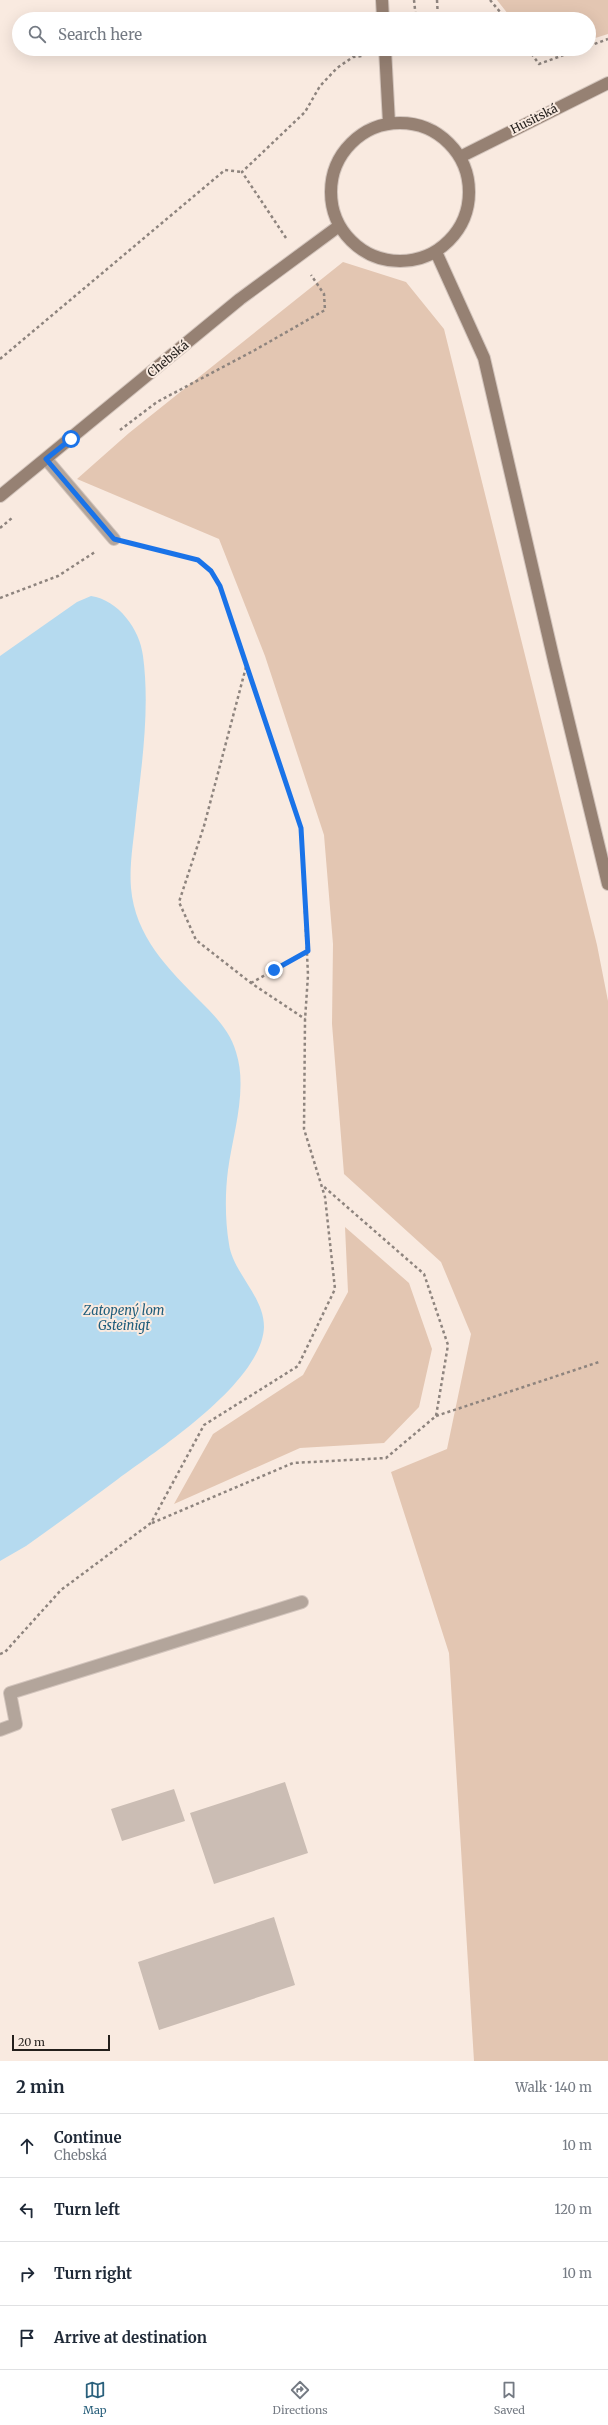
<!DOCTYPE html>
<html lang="en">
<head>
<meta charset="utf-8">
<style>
	:root { --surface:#fff; --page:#f2f2f3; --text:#1f2937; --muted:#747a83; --line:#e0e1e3; --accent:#2a607c }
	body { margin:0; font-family:Merriweather,serif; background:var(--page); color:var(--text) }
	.scale { position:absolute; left:12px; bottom:10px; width:98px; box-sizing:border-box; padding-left:4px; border:2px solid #241f1c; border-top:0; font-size:11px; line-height:14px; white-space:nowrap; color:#241f1c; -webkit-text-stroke:3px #f9eae0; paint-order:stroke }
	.stop { position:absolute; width:12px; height:12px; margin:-9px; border:3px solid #1a73e8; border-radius:50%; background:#fff }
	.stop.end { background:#1a73e8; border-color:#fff; box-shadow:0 1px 4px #0008 }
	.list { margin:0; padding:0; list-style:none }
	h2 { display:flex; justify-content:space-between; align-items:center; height:52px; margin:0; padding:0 16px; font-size:17px }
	h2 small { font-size:13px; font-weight:400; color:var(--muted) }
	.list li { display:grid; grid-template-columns:26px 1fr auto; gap:12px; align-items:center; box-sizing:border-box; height:64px; padding:0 16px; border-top:1px solid var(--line) }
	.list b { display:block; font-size:15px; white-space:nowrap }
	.list p { margin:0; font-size:13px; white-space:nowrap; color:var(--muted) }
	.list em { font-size:13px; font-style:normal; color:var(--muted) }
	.icon { flex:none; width:22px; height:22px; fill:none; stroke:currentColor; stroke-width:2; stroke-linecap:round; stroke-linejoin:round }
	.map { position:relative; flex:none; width:608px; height:2061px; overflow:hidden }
	.search { position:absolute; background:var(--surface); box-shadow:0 4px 16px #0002; left:12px; right:12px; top:12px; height:44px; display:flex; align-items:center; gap:10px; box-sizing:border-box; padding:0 14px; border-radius:22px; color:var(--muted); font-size:15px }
	.sheet { height:308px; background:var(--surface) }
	nav { display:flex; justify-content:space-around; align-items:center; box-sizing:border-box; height:56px; border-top:1px solid var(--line); background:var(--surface); font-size:11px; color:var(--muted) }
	nav a { display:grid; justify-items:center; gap:2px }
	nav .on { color:var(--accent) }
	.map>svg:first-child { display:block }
	.green { fill:#e3c6b2 }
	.water { fill:#b5daef }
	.building { fill:#cbbdb4 }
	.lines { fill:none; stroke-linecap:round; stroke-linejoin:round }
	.lane-casing { stroke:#d3c5bd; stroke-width:14 }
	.secondary-casing { stroke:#d3c5bd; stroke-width:14 }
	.path { stroke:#8e847e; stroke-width:2.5; stroke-dasharray:3 3; stroke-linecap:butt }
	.lane { stroke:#b3a59b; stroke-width:12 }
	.secondary { stroke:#968173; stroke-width:12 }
	.route { stroke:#1a73e8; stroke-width:5 }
	.labels { text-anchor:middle; stroke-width:4; stroke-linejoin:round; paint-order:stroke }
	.street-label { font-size:12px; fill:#241f1c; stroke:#f9eae0 }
	.water-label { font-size:13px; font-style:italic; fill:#1f5d7b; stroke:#f9eae0 }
</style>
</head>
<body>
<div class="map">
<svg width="608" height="2061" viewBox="0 0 608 2061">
	<rect width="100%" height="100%" fill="#f9eae0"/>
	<path class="green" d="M497 0H608V34L589 40V19H512Z
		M343 262 406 282 444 329 597 945 608 1001V2061H474L449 1653 391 1472 447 1449 471 1334 441 1262 344 1174 332 1024 333 944 324 835 265 656 219 539 77 479 129 433Z
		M345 1227 409 1283 432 1349 419 1407 384 1443 300 1448 174 1504 213 1434 303 1375 348 1292Z"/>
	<path class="water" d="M91 596C118 600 140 629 143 656 150 708 142 763 136 815 134 839 129 864 131 888 135 936 168 969 201 1002 215 1016 230 1031 236 1052 248 1089 233 1133 228 1170 225 1193 225 1220 229 1244 233 1273 264 1296 264 1327 262 1382 159 1449 118 1479 87 1502 57 1524 26 1546L0 1561V656L77 602Z"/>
	<path class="building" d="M285 1782 308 1853 214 1884 190 1813Z
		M174 1789 185 1821 122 1841 111 1809Z
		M274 1917 295 1985 159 2030 138 1962Z"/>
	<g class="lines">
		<defs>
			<path id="lane" d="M46 459 114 539
				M0 1730 16 1724 10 1693 302 1602"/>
			<path id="secondary" d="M382 0 383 19
				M385 49 389 123
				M331 192a69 69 0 1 1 138 0a69 69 0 1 1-138 0Z
				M460 157 608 83
				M436 252 484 358 554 661 608 884
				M0 496 240 299 339 226"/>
		</defs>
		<use href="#lane" class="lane-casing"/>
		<use href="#secondary" class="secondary-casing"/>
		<path class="path" d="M414 0 416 19
			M437 0 438 19
			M490 0 506 19
			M589 46 608 39
			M528 49 539 64 580 49
			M408 53 432 52 434 49
			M286 238 242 172 305 112 320 86 337 68 353 57 362 56
			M0 359 225 170 242 172
			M120 430 157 402 255 350 325 310 324 294 311 275
			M0 528 12 518
			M0 598 58 576 95 552
			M246 667 204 826 179 902 196 940 251 983 305 1019
			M251 983 308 951
			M436 1416 599 1362
			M152 1523 293 1463 386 1458 436 1416 448 1345 424 1274 323 1186
			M0 1654 5 1652 61 1590 151 1523 204 1425 298 1366 335 1289 325 1197 304 1129 305 1020 308 975 301 828 220 587 211 571 197 560 135 544"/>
		<use href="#lane" class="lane"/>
		<use href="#secondary" class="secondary"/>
	</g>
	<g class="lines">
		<path class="route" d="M71 439 46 459 114 539 198 560 211 571 220 586 301 828 308 951 274 970"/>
	</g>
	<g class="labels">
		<g class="street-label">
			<text transform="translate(534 119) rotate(-27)" y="4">Husitská</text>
			<text transform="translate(168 359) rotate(-40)" y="4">Chebská</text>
		</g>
		<g class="water-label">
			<text x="124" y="1315">Zatopený lom<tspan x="124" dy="15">Gsteinigt</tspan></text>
		</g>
	</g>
</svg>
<div class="scale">20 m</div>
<div class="stop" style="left:71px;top:439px"></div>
<div class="stop end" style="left:274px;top:970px"></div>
<div class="search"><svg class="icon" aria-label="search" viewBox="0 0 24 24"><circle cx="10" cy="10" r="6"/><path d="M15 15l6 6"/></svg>Search here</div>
</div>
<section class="sheet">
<h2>2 min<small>Walk · 140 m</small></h2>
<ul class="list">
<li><svg class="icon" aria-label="ahead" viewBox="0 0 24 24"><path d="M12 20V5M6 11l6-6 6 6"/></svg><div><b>Continue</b><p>Chebská</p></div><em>10 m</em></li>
<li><svg class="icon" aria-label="left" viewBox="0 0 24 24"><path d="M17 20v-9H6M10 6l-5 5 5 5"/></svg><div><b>Turn left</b></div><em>120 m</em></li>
<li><svg class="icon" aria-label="right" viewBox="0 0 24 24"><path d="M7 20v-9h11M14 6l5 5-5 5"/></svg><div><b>Turn right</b></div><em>10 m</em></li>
<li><svg class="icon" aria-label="arrive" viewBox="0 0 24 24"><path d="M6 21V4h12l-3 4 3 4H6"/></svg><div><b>Arrive at destination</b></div></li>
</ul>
</section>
<nav>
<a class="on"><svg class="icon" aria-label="map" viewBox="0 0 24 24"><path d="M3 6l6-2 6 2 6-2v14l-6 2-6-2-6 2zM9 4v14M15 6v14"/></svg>Map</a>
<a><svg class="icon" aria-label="directions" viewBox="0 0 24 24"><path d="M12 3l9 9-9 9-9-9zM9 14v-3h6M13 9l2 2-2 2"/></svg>Directions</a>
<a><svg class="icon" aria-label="saved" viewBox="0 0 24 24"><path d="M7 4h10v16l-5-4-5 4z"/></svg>Saved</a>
</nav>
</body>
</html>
